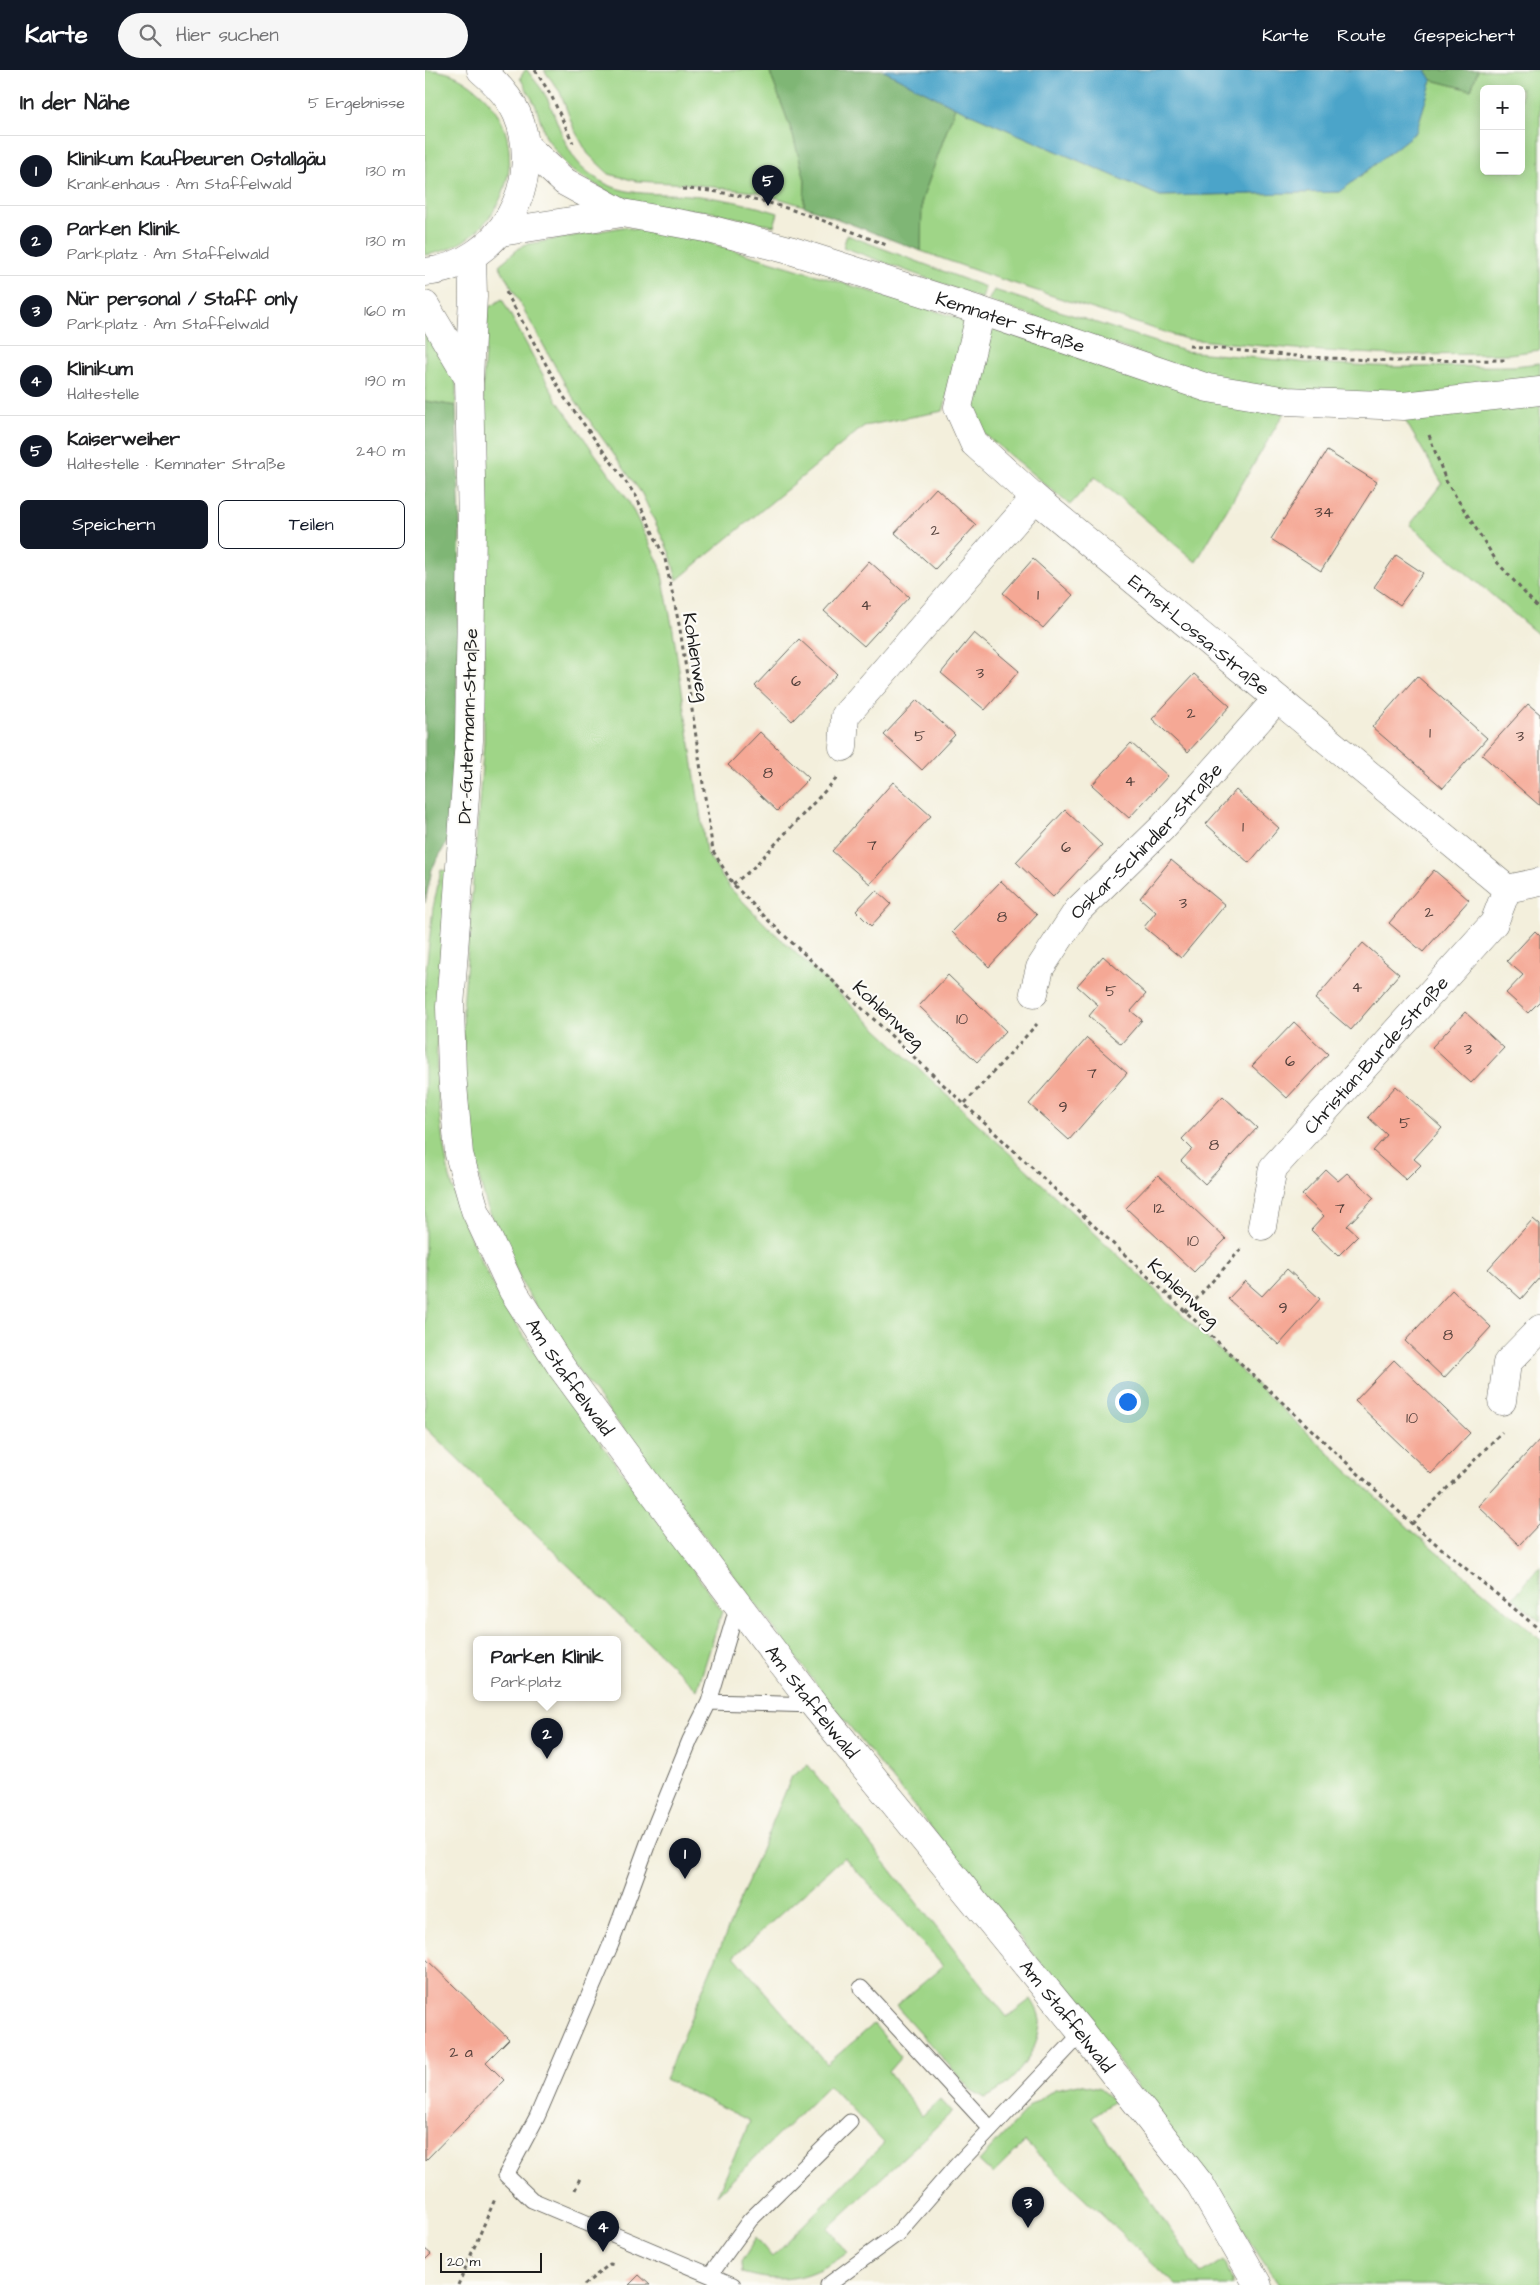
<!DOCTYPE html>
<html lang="de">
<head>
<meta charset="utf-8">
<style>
	:root { --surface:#fff; --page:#f6f6f6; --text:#202124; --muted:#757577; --line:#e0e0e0; --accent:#111827 }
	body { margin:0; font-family:"Architects Daughter",sans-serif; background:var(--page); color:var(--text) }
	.controls { position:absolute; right:15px; top:15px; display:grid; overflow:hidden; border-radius:8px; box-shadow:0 2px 12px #0003 }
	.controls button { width:45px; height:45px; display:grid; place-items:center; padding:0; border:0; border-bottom:1px solid var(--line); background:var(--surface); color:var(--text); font:25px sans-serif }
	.scale { position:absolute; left:15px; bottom:12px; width:102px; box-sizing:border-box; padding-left:5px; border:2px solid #1c1c1c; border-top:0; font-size:14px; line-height:18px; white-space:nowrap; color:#1c1c1c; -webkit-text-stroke:4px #fdfcf7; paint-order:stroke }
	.you { position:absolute; left:702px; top:1331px; width:18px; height:18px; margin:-12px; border:4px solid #fff; border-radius:50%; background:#1a73e8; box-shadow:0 0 0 8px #1a73e833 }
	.badge { display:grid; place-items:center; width:32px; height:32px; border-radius:50%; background:var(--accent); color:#fff; font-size:16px; font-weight:700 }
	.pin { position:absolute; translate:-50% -41px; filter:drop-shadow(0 1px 2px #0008) }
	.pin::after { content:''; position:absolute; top:26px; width:18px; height:15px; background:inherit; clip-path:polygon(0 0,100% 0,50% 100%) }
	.popup { position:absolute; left:48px; top:1566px; width:148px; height:65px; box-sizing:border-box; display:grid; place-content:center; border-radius:8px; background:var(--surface); filter:drop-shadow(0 1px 4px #0005); font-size:16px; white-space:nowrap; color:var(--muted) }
	.popup b { font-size:19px; color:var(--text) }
	.popup::after { content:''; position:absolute; left:50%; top:100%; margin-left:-10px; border:10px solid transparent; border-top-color:var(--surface) }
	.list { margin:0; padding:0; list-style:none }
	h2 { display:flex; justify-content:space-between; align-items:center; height:65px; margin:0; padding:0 20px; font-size:21px }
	h2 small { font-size:16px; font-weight:400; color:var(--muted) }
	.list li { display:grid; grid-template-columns:32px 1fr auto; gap:15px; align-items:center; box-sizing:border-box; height:70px; padding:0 20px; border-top:1px solid var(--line) }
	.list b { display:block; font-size:19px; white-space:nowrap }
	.list p { margin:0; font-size:16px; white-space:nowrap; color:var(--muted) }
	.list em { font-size:16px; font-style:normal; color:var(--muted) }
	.actions { display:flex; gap:10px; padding:15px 20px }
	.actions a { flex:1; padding:11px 0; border:1px solid var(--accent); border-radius:8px; text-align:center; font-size:18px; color:var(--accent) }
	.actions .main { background:var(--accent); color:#fff }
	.icon { flex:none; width:28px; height:28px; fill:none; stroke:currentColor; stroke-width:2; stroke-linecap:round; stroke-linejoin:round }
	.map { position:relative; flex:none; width:1115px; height:2215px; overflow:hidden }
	header { display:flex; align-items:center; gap:30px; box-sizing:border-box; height:70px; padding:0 25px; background:var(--accent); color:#fff }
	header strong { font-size:24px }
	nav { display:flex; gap:28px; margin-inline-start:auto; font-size:18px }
	.search { width:350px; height:45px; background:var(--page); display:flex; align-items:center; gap:12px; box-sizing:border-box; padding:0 18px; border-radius:28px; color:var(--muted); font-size:19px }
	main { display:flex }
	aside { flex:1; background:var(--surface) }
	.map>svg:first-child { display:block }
	.green { fill:#9fd587; stroke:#5e7852; fill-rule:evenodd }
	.forest { fill:#7fb674; stroke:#4e6948 }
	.water { fill:#4ca4c9; stroke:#346072 }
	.building { fill:#f5a895 }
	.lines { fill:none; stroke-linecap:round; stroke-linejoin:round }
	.lane-casing { stroke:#67665f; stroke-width:17 }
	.street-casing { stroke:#67665f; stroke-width:29 }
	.path { stroke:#67665f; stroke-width:3; stroke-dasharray:4 4; stroke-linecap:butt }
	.lane { stroke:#fff; stroke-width:15 }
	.street { stroke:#fff; stroke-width:28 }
	.labels { text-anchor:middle; stroke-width:4.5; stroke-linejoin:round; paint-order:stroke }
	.number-label { font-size:16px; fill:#523f3a }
	.street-label { font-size:19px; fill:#1c1c1c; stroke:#fdfcf7 }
</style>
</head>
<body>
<header>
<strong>Karte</strong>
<div class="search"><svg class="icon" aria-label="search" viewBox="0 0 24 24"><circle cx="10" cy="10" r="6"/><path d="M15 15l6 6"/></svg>Hier suchen</div>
<nav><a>Karte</a><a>Route</a><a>Gespeichert</a></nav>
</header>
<main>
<aside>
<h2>In der Nähe<small>5 Ergebnisse</small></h2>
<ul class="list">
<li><span class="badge">1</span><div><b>Klinikum Kaufbeuren Ostallgäu</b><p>Krankenhaus · Am Staffelwald</p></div><em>130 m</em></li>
<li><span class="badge">2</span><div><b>Parken Klinik</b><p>Parkplatz · Am Staffelwald</p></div><em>130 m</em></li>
<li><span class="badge">3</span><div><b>Nür personal / Staff only</b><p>Parkplatz · Am Staffelwald</p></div><em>160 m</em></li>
<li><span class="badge">4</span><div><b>Klinikum</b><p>Haltestelle</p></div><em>190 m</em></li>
<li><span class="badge">5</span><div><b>Kaiserweiher</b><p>Haltestelle · Kemnater Straße</p></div><em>240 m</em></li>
</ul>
<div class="actions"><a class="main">Speichern</a><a>Teilen</a></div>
</aside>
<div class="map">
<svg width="1115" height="2215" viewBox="0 0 1115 2215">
	<rect width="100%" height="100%" fill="#fdfcf7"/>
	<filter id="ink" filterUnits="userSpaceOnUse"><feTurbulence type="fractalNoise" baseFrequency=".02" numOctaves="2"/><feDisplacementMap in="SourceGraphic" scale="10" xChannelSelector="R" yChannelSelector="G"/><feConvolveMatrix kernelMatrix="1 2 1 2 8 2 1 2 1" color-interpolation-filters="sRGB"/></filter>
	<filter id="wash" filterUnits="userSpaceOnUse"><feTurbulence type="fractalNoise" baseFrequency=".0096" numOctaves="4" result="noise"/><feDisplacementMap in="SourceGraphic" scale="20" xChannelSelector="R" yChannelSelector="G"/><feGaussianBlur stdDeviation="1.12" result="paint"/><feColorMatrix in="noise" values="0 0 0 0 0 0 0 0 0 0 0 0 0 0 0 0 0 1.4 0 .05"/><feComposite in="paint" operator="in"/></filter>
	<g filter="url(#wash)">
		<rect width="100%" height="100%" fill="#f3efdc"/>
		<path class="green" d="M0 0C22 0 35 6 52 20 115 72 80 174 0 185Z
			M100 0H102C108 9 117 18 122 28 133 50 138 77 156 96 190 129 221 122 263 125 293 127 324 134 353 143L349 156 286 142 199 131 144 99 121 67 110 34 95 8Z
			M119 0H344L367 62 380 110 379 136 336 123 265 114 211 111 184 104 163 84 149 59 135 22Z
			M1053 0H1115V280L1084 284 968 285 882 280 761 269 566 206 496 181 497 130 530 37 735 126 915 122 991 62 1007 10 1046 20ZM1059 19H1096V101H1059Z
			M198 157 278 171 544 251 518 341 439 356 252 510 245 484 217 424 145 323 74 195 98 175Z
			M422 165 560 217 557 229 418 177Z
			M569 220 759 281 885 293 970 297 1089 296 1115 293V312L977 327 863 322 786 308 563 231Z
			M77 229 131 329 203 430 235 495 248 560 281 782 304 817 342 856 985 1459 1115 1569V2215H854L782 2109 667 1957 401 1627 147 1292 98 1215 62 1136 47 1084 39 1001 38 939 59 671 58 312 63 238Z
			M566 255 859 343 771 492 670 407 645 435 559 364 544 332Z
			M0 259 31 310V336L0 331Z
			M1115 330V566L985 455 1017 413 977 345Z
			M16 800 23 801C15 896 3 994 21 1089 42 1199 118 1295 183 1383 222 1435 260 1488 297 1541L272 1620 0 1357V909L8 838Z
			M1115 1496V1551L1088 1528Z
			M383 1695 582 1947 606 1929C611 1937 616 1946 615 1955 612 1984 586 2017 560 2028L546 2020 471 1936 518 1896 419 1787 309 1886 402 1994 449 1954 476 1987 463 2002 497 2046 515 2029 527 2042 403 2158 422 2183C386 2209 359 2215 317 2203L316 2192 331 2168 347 2187 459 2073 404 2015 292 2125 325 2051 240 2009 367 1706Z
			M654 2014 675 2019 689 2031 667 2047 776 2204 798 2190 807 2210V2215H751L600 2072 568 2104 554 2091 606 2035 630 2019Z"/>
		<path class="forest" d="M344 0H457L530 37 497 130 496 181 379 136 380 110 367 62Z
			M1001 0H1053L1046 20 1007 10Z
			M0 331 31 336 35 456 31 668 24 768 7 799 0 833Z"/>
		<path class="water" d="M457 0H1001L1007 10 991 62 915 122 735 126 530 37Z"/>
		<g id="blocks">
			<path class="building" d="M902 381 952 412 896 501 846 469Z
				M511 418 551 455 510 499 470 463Z
				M971 485 998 503 975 535 949 517Z
				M608 489 648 525 618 558 578 523Z
				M444 491 484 527 439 576 399 541Z
				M549 563 594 601 560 640 516 603Z
				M374 569 412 604 367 651 330 616Z
				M769 604 805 636 763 682 727 649Z
				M992 606 1062 668 1018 718 947 657Z
				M492 630 530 665 497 700 459 665Z
				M1103 634 1115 644V736L1057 685Z
				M335 662 384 708 352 741 303 695Z
				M706 673 743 706 704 748 667 715Z
				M468 712 506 746 445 814 407 781Z
				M811 720 854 758 824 793 781 754Z
				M640 740 677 775 628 827 591 792Z
				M746 790 800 835 756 888 719 857 731 842 715 828Z
				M1009 800 1044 830 998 882 964 853Z
				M576 811 612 845 564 897 527 862Z
				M451 820 466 834 446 856 431 841Z
				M1110 861 1115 866V931L1103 943 1081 923 1098 905 1082 891Z
				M938 873 974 904 926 960 890 929Z
				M678 886 721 924 706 941 717 950 696 974 664 946 673 935 652 916Z
				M523 905 581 961 552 992 494 936Z
				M1040 942 1079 978 1046 1013 1007 977Z
				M869 952 903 984 862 1028 827 996Z
				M662 968 702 1003 644 1070 604 1034Z
				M971 1016 1017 1058 989 1089 996 1095 981 1110 948 1081 962 1065 943 1047Z
				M798 1026 832 1058 780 1114 756 1091 767 1079 757 1069Z
				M901 1100 913 1111 922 1103 949 1128 922 1156 933 1166 913 1186 886 1160 899 1146 877 1125Z
				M733 1105 801 1169 769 1202 701 1138Z
				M1108 1149 1115 1155V1207L1096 1229 1063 1199Z
				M862 1199 895 1229 854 1275 803 1229 820 1211 837 1226Z
				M1027 1220 1066 1257 1019 1308 980 1271Z
				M969 1290 1045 1363 1006 1404 930 1331Z
				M1115 1369V1453L1094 1475 1053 1436Z
				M0 1888 84 1969 61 1992 79 2010 0 2091Z
				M0 2179 6 2184 0 2190Z
				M214 2205 225 2215H204Z"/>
		</g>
	</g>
	<g filter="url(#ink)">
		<use href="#blocks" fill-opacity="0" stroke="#67665f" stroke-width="1"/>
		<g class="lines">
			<defs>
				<path id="lane" d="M284 1632 389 1635
					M436 1918 566 2059
					M285 2205 325 2150 425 2052
					M308 2215 107 2130 81 2105 112 2047 186 1874 223 1773 265 1670 284 1632 313 1535
					M403 2215 472 2164 532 2095 657 1963"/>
				<g id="street">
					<path id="s1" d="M101 76 140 112 197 143 280 158 368 181 556 241 783 318 862 331 978 336 1115 321"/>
					<path d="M76 162 197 143"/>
					<path id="s2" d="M47 187 48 226 44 309 47 457 44 670 25 937 27 1003 34 1084 50 1140 88 1221 137 1298 245 1445 389 1635 657 1963 775 2114 833 2215"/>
					<path d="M0 202C75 195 121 112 92 44 84 26 70 12 56 0"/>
					<path d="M0 235 44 309"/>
					<path id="s3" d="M556 241 533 337 549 373 610 428 1082 819 1115 812"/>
					<path d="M418 677 420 646 610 428"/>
					<path id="s4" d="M609 923 615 898 653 840 737 758 852 629"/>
					<path id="s5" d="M837 1156 848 1098 1069 853 1082 819"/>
					<path d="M1077 1331 1082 1293 1115 1259"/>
				</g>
			</defs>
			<use href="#lane" class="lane-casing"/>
			<use href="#street" class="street-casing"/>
			<path class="path" d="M110 0 126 25 148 73
				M257 119C330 121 397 150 464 176
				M81 222 139 327 211 426 240 489 255 559 288 781 308 814 345 852 987 1454 1115 1560
				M764 276 882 287 969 291 1082 290
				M1004 365 1021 411 1072 492 1115 540
				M308 814 326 800 412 708
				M540 1033 612 954
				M760 1242 816 1179
				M987 1454 1077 1362
				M150 2120 155 2108
				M33 2215 70 2129
				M159 2215 185 2194 190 2195"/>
			<use href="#lane" class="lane"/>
			<use href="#street" class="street"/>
		</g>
	</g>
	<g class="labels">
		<g class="number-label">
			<text x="899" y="447">34</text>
			<text x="510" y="465">2</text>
			<text x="613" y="530">1</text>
			<text x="441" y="540">4</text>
			<text x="555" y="608">3</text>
			<text x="371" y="616">6</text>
			<text x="766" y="648">2</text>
			<text x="1005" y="668">1</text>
			<text x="495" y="671">5</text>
			<text x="1095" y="671">3</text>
			<text x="343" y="708">8</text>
			<text x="705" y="716">4</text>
			<text x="818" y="762">1</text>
			<text x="447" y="780">7</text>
			<text x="641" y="782">6</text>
			<text x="758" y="838">3</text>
			<text x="1004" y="847">2</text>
			<text x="577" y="852">8</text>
			<text x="932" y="922">4</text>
			<text x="686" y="926">5</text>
			<text x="537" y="954">10</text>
			<text x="1043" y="984">3</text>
			<text x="865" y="996">6</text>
			<text x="667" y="1008">7</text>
			<text x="638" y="1042">9</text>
			<text x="980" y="1058">5</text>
			<text x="789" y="1080">8</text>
			<text x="734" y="1143">12</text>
			<text x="915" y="1143">7</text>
			<text x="768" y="1176">10</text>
			<text x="858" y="1243">9</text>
			<text x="1023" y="1270">8</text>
			<text x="987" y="1353">10</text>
			<text x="36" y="1987">2 a</text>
		</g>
		<g class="street-label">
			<text dy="7" stroke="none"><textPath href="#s1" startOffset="522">Kemnater Straße</textPath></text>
			<text dy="7" stroke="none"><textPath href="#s3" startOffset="434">Ernst-Lossa-Straße</textPath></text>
			<text transform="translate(272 587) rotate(81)" y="7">Kohlenweg</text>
			<text transform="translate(42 656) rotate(-88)" y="7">Dr.-Gutermann-Straße</text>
			<text dy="7" stroke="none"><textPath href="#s4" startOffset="192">Oskar-Schindler-Straße</textPath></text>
			<text transform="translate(464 944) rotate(43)" y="7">Kohlenweg</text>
			<text dy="7" stroke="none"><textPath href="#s5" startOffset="212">Christian-Burde-Straße</textPath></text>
			<text transform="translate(759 1222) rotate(43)" y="7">Kohlenweg</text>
			<text dy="7" stroke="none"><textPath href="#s2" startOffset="1149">Am Staffelwald</textPath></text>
			<text dy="7" stroke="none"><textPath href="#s2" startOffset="1554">Am Staffelwald</textPath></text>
			<text dy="7" stroke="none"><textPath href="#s2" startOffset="1959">Am Staffelwald</textPath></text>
		</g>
	</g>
</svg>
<div class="controls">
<button>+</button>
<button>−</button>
</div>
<div class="scale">20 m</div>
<div class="you"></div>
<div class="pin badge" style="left:260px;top:1809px">1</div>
<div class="pin badge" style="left:122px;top:1689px">2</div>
<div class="popup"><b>Parken Klinik</b>Parkplatz</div>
<div class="pin badge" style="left:603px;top:2158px">3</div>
<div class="pin badge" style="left:178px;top:2182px">4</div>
<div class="pin badge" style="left:343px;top:136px">5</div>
</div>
</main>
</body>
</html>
